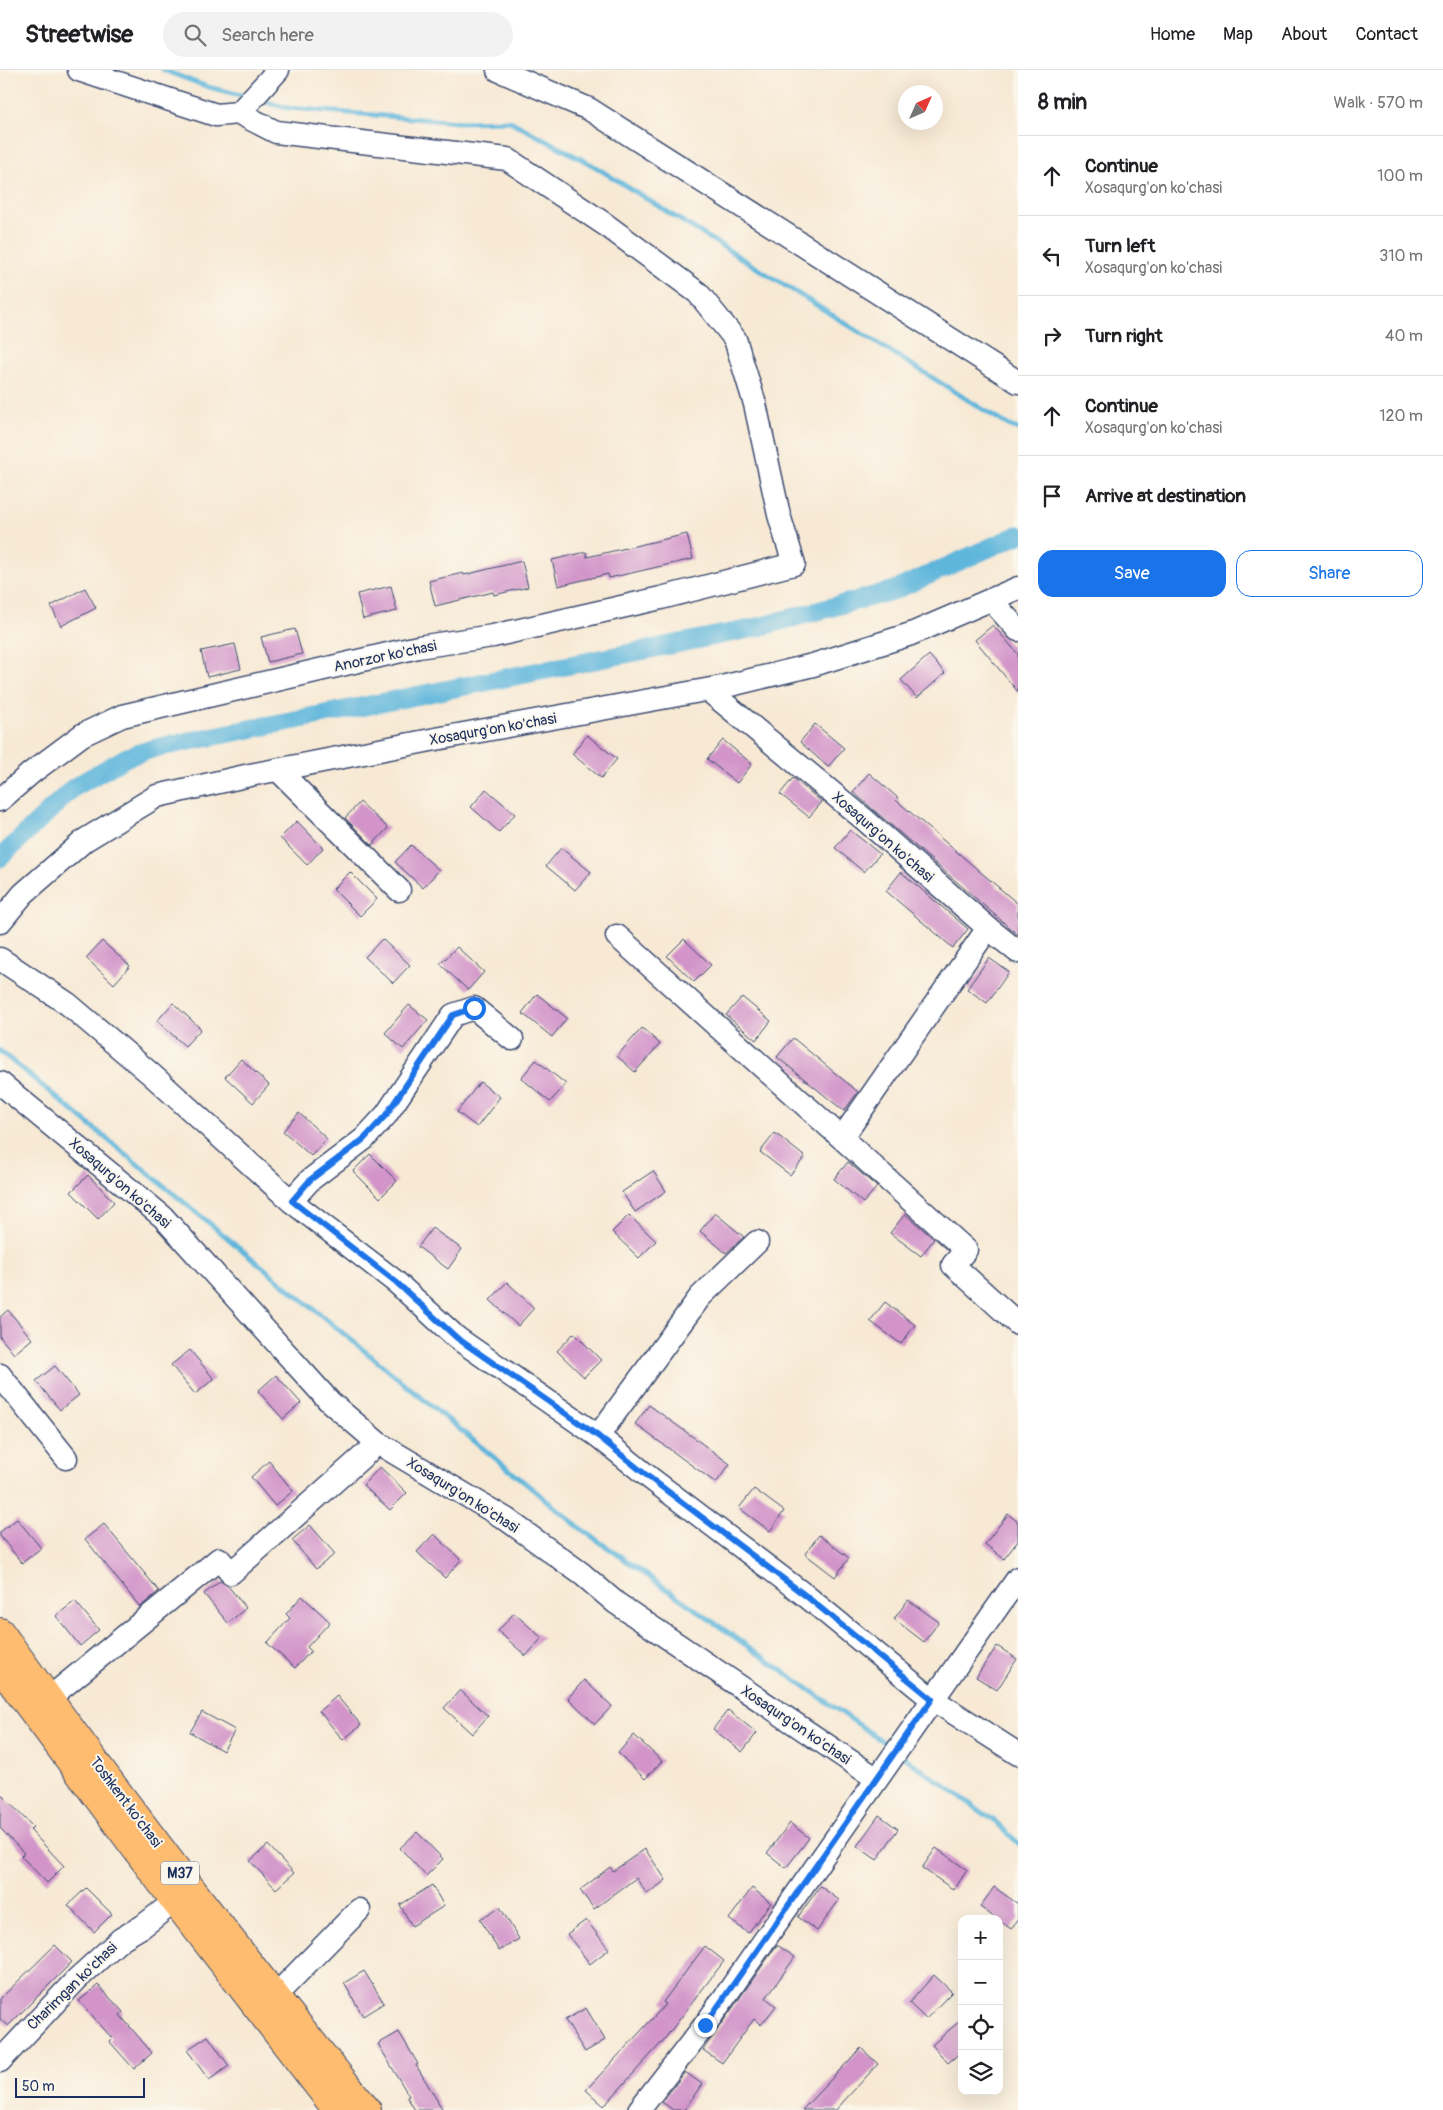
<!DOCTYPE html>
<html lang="en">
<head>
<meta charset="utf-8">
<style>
	:root { --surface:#fff; --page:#f2f2f2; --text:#202124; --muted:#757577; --line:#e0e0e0; --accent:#1a73e8 }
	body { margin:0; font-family:Pangolin,sans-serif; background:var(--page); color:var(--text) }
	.controls { position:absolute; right:15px; bottom:15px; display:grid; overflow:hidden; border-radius:10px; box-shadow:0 5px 20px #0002 }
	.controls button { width:45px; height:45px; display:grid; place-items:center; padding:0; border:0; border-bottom:1px solid var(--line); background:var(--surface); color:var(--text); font:25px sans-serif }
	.compass { position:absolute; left:898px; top:15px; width:45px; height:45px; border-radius:50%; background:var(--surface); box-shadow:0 5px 20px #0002; rotate:45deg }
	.scale { position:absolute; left:15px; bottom:12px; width:130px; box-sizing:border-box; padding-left:5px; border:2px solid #1b2f5e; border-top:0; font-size:14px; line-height:18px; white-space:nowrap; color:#1b2f5e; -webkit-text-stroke:4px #fbf7ec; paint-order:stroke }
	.stop { position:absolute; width:15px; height:15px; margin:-11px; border:4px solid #1a73e8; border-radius:50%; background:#fff }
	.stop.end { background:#1a73e8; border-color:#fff; box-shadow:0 1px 5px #0008 }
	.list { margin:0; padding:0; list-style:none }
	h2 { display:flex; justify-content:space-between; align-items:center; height:65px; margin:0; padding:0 20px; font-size:21px }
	h2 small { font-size:16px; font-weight:400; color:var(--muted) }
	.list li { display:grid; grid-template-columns:32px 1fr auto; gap:15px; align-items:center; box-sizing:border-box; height:80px; padding:0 20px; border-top:1px solid var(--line) }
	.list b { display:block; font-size:19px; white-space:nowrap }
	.list p { margin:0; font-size:16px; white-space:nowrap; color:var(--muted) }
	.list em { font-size:16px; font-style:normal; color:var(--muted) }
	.actions { display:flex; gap:10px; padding:15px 20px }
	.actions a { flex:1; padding:11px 0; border:1px solid var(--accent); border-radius:15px; text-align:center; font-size:18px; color:var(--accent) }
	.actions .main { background:var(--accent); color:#fff }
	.icon { flex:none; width:28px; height:28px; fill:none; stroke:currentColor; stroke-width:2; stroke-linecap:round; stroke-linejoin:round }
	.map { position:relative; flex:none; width:1018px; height:2040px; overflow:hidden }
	header { display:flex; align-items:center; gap:30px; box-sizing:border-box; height:70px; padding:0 25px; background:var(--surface); border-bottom:1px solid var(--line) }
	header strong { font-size:24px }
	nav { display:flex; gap:28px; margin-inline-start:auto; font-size:18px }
	.search { width:350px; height:45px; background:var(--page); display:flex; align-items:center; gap:12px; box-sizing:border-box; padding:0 18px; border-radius:28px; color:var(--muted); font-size:19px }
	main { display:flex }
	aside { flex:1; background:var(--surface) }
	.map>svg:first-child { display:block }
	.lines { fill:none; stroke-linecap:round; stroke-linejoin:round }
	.stream { stroke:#5eb6db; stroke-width:5 }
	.canal { stroke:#5eb6db; stroke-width:19 }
	.building { fill:#d294c9 }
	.minor-casing { stroke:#3c4b70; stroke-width:25 }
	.highway-casing { stroke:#3c4b70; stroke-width:30 }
	.minor { stroke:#fff; stroke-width:22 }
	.highway { stroke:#fdbc6f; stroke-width:28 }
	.route { stroke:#1a73e8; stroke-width:6 }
	.labels { text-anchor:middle; stroke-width:4; stroke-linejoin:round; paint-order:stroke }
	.shield { fill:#fbf7ec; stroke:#5e6b89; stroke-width:1 }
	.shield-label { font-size:14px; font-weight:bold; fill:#1b2f5e }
	.street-label { font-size:15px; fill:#1b2f5e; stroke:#fbf7ec }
</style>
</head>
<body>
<header>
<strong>Streetwise</strong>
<div class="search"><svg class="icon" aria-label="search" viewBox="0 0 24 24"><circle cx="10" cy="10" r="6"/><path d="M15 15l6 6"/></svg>Search here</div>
<nav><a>Home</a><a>Map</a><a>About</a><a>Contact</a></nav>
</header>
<main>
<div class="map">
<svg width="1018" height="2040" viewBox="0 0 1018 2040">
	<rect width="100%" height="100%" fill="#fbf7ec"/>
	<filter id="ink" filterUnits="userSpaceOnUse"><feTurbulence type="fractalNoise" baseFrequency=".02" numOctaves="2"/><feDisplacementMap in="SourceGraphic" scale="10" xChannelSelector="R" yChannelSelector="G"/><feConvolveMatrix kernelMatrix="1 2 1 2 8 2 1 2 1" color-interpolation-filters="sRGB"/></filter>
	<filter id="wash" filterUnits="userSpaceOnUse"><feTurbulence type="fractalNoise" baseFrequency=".0096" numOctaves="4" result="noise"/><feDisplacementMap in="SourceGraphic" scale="20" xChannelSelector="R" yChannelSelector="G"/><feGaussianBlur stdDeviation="1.12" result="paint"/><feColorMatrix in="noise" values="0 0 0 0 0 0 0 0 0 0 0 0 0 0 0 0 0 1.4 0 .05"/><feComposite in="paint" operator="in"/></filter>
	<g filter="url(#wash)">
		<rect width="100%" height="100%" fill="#f7e9d4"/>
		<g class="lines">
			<path class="stream" d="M163 0 208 17 245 26
				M258 30 288 38 458 52 510 51 594 96 1008 355 1018 359
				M0 981 580 1458 892 1678
				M901 1685 996 1752 1018 1773"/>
			<path class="canal" d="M0 788 73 718 127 687 155 678 755 558 895 520 1018 465"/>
		</g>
		<g id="blocks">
			<path class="building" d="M687 464 693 489 609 508 608 504 558 516 552 490 586 482 587 487Z
				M522 491 528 517 494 525 493 522 435 536 429 511 463 503 464 505Z
				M391 516 397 541 363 549 357 524Z
				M85 518 96 538 61 556 51 536Z
				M993 555 1018 584V622L975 570Z
				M295 559 302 584 268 592 261 567Z
				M235 574 241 599 207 607 201 581Z
				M929 585 945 603 917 628 901 610Z
				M815 654 844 678 828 697 800 672Z
				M587 665 617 689 601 708 572 684Z
				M723 670 752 694 737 713 707 689Z
				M869 703 898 728 896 730 1018 834V865L853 722Z
				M793 708 822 732 809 747 780 724Z
				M486 719 515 744 499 762 471 737Z
				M360 732 388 758 372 775 345 748Z
				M297 751 323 778 307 795 280 768Z
				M850 760 880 784 864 802 835 778Z
				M411 775 439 800 423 818 395 792Z
				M561 778 591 802 575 820 546 796Z
				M350 802 377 829 360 846 333 819Z
				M901 802 968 859 953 878 886 821Z
				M382 869 410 895 393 913 365 887Z
				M684 869 711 895 694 912 667 886Z
				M102 871 130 896 114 914 86 888Z
				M457 877 484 902 468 920 440 894Z
				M989 888 1009 902 987 933 967 919Z
				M537 924 567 948 552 967 522 943Z
				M742 927 771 951 756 970 726 945Z
				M173 933 201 959 185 976 157 951Z
				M409 935 428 950 403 979 385 963Z
				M642 958 660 974 635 1002 617 986Z
				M793 968 858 1022 844 1041 777 987Z
				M241 989 269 1015 253 1033 225 1007Z
				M536 990 566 1014 550 1032 521 1008Z
				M480 1012 500 1027 477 1057 457 1042Z
				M299 1043 327 1069 311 1086 283 1061Z
				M775 1063 805 1087 790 1105 760 1082Z
				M370 1084 397 1111 380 1128 353 1101Z
				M848 1092 877 1117 863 1133 834 1109Z
				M653 1101 666 1121 635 1142 622 1122Z
				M88 1105 114 1132 98 1149 71 1122Z
				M715 1143 744 1167 726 1183 700 1161Z
				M905 1144 934 1169 921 1186 890 1163Z
				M629 1145 656 1171 639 1188 612 1162Z
				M432 1158 462 1179 448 1199 418 1177Z
				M507 1212 534 1238 518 1256 490 1230Z
				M885 1232 915 1255 901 1274 870 1251Z
				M8 1240 32 1269 14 1284 0 1267V1247Z
				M574 1263 601 1290 584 1307 557 1281Z
				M190 1280 214 1309 195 1324 171 1295Z
				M55 1296 79 1325 60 1340 36 1311Z
				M276 1305 301 1333 283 1349 258 1321Z
				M649 1335 730 1394 716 1413 635 1354Z
				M269 1391 293 1421 275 1436 251 1407Z
				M380 1397 407 1423 390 1440 363 1415Z
				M754 1419 784 1441 770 1461 739 1438Z
				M1008 1444 1018 1452V1471L1004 1489 985 1474Z
				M17 1449 41 1478 22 1493 0 1466V1462Z
				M104 1454 159 1521 140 1537 85 1469Z
				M310 1455 335 1484 316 1499 292 1470Z
				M434 1464 461 1490 445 1508 417 1482Z
				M819 1465 849 1488 835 1507 805 1484Z
				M220 1511 228 1516 246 1538 228 1553 204 1524Z
				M302 1526 330 1552 307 1577 311 1581 295 1598 267 1573 290 1548 286 1544Z
				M908 1530 939 1552 924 1572 894 1549Z
				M75 1531 99 1560 80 1576 56 1546Z
				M514 1543 542 1568 526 1586 498 1561Z
				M997 1576 1017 1589 997 1620 976 1607Z
				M584 1610 612 1636 595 1654 568 1628Z
				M460 1620 488 1646 472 1664 444 1638Z
				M337 1626 361 1655 343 1670 319 1641Z
				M728 1640 757 1663 742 1682 713 1659Z
				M202 1642 235 1660 223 1681 190 1662Z
				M634 1665 662 1691 645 1709 618 1683Z
				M0 1723 33 1757 30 1760 64 1796 47 1813 21 1786 24 1783 0 1758Z
				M879 1745 898 1759 877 1790 857 1776Z
				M790 1753 809 1768 786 1798 767 1783Z
				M417 1762 443 1789 426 1806 400 1778Z
				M268 1775 294 1803 276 1819 250 1791Z
				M936 1778 967 1800 954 1820 922 1798Z
				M645 1779 666 1810 647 1824 636 1808 594 1839 580 1820 610 1797 613 1801Z
				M432 1815 444 1836 412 1856 400 1835Z
				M820 1816 839 1830 817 1861 798 1847Z
				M994 1817 1018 1834V1849L1011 1859 980 1837Z
				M86 1818 112 1844 94 1862 68 1835Z
				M752 1818 771 1833 748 1863 729 1849Z
				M500 1837 519 1869 499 1881 480 1849Z
				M586 1850 609 1879 590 1894 567 1864Z
				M55 1875 72 1892 8 1956 0 1949V1929Z
				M777 1875 795 1887 766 1928 776 1936 761 1955 754 1949 722 1993 703 1980Z
				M705 1876 724 1891 663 1971 604 2036 586 2020 666 1934 663 1932Z
				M364 1901 384 1933 363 1946 344 1913Z
				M934 1905 952 1922 926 1949 909 1933Z
				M98 1915 123 1942 120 1945 152 1983 134 1999 109 1971 112 1968 79 1931Z
				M586 1938 605 1970 585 1982 565 1950Z
				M962 1949V1981L948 1993 932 1975Z
				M399 1962 418 1994 416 1995 443 2040H415L407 2027 409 2026 378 1974Z
				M208 1966 229 1996 209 2010 187 1980Z
				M861 1978 878 1994 843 2032 836 2040H802Z
				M685 2002 702 2014 684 2040H673L662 2032Z"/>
		</g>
	</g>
	<g filter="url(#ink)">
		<use href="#blocks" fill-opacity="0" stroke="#3c4b70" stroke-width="1"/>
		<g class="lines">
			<defs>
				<path id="minor" d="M498 0 589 39 1018 312
					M239 43 278 0
					M991 530 1018 560
					M708 620 865 750 988 858
					M278 700 399 820
					M0 730 31 703 82 665 122 646 418 577 493 566 661 528 794 494 779 445 755 334 735 269 698 223 606 155 507 89 276 62 239 43 216 45 79 0
					M0 852 23 824 85 770 157 726 250 705 436 669 722 617 813 595 911 564 1018 518
					M617 866 966 1180 953 1195 1018 1254
					M0 889 68 934 152 1005 291 1131 396 1212 457 1268 598 1366 650 1408 806 1526 932 1629 1018 1684
					M0 1013 163 1147 330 1332 378 1373 506 1449 582 1504 616 1533 877 1709
					M842 1068 988 858 1018 882
					M291 1131 310 1110 364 1069 386 1045 453 945 474 938 512 969
					M0 1305 66 1388
					M598 1366 700 1227 757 1172
					M48 1629 219 1489 231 1503 378 1373
					M274 1927 359 1840
					M0 1991 77 1909 121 1869 143 1856 175 1831
					M639 2040 705 1955 1018 1508"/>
				<path id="highway" d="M0 1562C117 1725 240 1885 367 2040
					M0 1597 175 1831 337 2040"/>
			</defs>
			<use href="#minor" class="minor-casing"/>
			<use href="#highway" class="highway-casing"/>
			<use href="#minor" class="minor"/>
			<use href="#highway" class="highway"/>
		</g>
	</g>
	<g class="lines" filter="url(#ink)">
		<path class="route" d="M474 938 453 945 386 1045 364 1069 310 1110 292 1131 396 1212 457 1268 598 1366 650 1408 806 1526 932 1629 705 1955"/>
	</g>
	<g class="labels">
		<rect class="shield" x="161" y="1791.5" width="38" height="23" rx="4"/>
		<g class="shield-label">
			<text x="180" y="1808">M37</text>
		</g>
		<g class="street-label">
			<text transform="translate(385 586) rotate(-12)" y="5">Anorzor ko'chasi</text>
			<text transform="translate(493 659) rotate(-10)" y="5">Xosaqurg'on ko'chasi</text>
			<text transform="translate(883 767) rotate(41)" y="5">Xosaqurg'on ko'chasi</text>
			<text transform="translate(120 1113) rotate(41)" y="5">Xosaqurg'on ko'chasi</text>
			<text transform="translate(463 1425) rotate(32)" y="5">Xosaqurg'on ko'chasi</text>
			<text transform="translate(796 1655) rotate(34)" y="5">Xosaqurg'on ko'chasi</text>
			<text transform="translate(126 1732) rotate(53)" y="5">Toshkent ko'chasi</text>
			<text transform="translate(72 1916) rotate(-44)" y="5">Charimgan ko'chasi</text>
		</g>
	</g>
</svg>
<div class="controls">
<button>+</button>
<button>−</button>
<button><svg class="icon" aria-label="locate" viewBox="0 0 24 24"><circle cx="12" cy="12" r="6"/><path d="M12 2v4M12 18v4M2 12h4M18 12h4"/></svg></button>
<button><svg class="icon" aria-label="layers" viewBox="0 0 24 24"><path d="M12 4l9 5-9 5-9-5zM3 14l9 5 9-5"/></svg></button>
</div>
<svg class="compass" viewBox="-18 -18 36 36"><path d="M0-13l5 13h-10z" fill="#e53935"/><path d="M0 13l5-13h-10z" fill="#757577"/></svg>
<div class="scale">50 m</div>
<div class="stop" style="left:474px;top:938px"></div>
<div class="stop end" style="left:705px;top:1955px"></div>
</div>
<aside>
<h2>8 min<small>Walk · 570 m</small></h2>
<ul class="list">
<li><svg class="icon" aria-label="ahead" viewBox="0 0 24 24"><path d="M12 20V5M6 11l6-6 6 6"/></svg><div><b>Continue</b><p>Xosaqurg'on ko'chasi</p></div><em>100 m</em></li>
<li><svg class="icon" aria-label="left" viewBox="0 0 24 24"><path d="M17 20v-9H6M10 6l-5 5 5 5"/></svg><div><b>Turn left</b><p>Xosaqurg'on ko'chasi</p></div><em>310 m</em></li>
<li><svg class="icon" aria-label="right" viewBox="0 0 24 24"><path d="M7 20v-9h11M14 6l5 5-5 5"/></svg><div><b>Turn right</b></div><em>40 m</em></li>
<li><svg class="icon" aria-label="ahead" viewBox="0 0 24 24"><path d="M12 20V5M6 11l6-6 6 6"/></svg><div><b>Continue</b><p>Xosaqurg'on ko'chasi</p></div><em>120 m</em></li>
<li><svg class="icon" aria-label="arrive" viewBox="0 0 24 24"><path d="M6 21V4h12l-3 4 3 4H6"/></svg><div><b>Arrive at destination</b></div></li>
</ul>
<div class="actions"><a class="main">Save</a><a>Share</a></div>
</aside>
</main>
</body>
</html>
